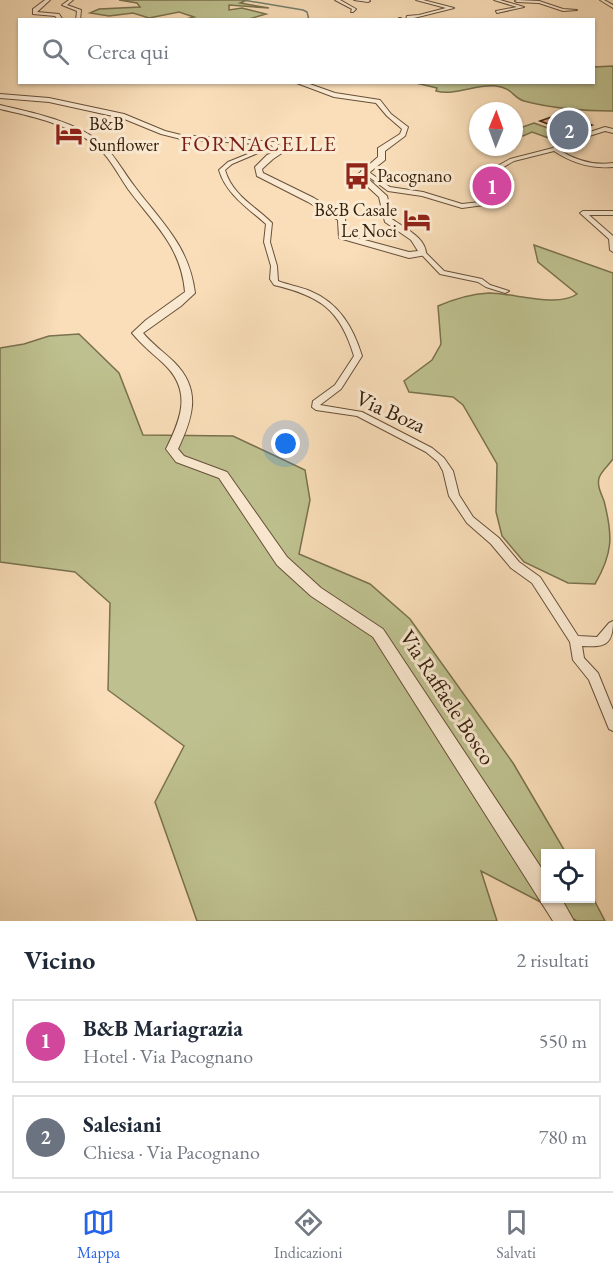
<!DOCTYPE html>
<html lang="it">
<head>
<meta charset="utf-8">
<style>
	:root { --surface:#fff; --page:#f6f6f7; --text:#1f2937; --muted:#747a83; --line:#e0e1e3; --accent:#2563eb }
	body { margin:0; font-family:"EB Garamond",serif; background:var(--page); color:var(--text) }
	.controls { position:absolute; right:18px; bottom:18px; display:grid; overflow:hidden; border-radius:0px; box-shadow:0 2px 4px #0004 }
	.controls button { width:54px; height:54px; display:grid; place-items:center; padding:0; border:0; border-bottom:2px solid var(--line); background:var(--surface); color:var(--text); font:30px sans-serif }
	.compass { position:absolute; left:469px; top:102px; width:54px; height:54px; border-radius:50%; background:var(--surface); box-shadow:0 2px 4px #0004; rotate:1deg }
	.you { position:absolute; left:286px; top:444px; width:21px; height:21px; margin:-15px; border:4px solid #fff; border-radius:50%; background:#1a73e8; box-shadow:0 0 0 9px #1a73e833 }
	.badge { display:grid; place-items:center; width:39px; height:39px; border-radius:50%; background:var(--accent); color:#fff; font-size:20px; font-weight:700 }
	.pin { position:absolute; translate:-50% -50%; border:3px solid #fff; box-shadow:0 2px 6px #0006 }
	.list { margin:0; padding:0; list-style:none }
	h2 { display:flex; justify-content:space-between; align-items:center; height:78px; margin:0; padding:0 24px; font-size:26px }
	h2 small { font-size:20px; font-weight:400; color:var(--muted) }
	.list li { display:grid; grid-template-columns:39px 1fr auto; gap:18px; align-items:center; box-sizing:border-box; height:84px; margin:0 12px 12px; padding:0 12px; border:2px solid var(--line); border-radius:0px }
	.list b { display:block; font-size:22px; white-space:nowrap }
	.list p { margin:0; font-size:20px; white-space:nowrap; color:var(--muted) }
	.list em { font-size:20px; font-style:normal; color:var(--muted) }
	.icon { flex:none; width:33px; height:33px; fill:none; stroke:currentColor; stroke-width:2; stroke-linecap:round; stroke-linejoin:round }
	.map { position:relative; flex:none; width:613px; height:921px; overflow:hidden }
	.search { position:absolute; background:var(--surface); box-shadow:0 2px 4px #0004; left:18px; right:18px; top:18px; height:66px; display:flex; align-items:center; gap:15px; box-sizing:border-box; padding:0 21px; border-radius:0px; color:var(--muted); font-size:22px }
	.sheet { height:270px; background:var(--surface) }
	nav { display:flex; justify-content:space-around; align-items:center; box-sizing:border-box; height:84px; border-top:2px solid var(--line); background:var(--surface); font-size:16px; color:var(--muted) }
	nav a { display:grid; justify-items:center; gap:3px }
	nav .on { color:var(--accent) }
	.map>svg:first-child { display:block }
	.green { fill:#bec18f; stroke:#7a714e; stroke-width:1.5 }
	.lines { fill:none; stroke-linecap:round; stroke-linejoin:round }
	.stream { stroke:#747e6c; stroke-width:1.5 }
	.building { fill:#e9a687; stroke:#36210e; stroke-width:1.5 }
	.minor-casing { stroke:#675039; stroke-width:2 }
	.tertiary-casing { stroke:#675039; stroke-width:2 }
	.minor { fill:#fbead2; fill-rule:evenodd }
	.tertiary { fill:#fbead2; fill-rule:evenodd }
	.labels { text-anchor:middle; stroke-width:6; stroke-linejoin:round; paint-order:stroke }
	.far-poi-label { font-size:18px; fill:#36210e; stroke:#fbead2; text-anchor:start }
	.far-quarter-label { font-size:22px; letter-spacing:1.5px; fill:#7a1f14; stroke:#fbead2 }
	.street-label { font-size:22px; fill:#36210e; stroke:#fbead2 }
</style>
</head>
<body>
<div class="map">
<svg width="613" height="921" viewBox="0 0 613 921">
	<rect width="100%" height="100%" fill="#f9deb9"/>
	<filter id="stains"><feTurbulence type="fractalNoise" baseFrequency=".00333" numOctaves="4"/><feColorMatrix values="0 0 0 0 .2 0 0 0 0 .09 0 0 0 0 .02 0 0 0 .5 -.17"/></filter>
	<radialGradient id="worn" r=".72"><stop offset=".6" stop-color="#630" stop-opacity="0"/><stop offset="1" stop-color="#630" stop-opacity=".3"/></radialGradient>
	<path class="green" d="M119 0H247L240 3 269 8 229 5V10L242 8 266 14 249 19H186L194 17 179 12 149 18 133 13 109 16 90 13 99 9 140 7 137 3Z
		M613 66V111C583 111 554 109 524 101 513 98 513 88 496 86 476 84 455 96 436 91L437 88 416 83 594 82V67Z
		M534 123 559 132 557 141 532 132 523 136 514 133V130Z
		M534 245 613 273V459C609 465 601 471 599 478 597 486 601 493 604 501 613 536 613 553 595 584L568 583 524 562 502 536 496 512 497 464 463 405 453 397 409 392 404 381 432 360 441 344 438 306C454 299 472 294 489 293 513 293 558 308 577 294L538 262Z
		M79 334 119 373 143 435 233 436 305 470 310 500 299 554 370 584 410 619 513 763 566 853 546 854V898H590L591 894 605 921H577L481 871 497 921H197L155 802 184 746 108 690 110 603 75 572 0 562V348L24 344 49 336Z"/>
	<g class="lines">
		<path class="stream" d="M243 0 303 10 307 12 309 20"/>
	</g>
	<path class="building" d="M560 114 571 118 592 125 576 131H567L540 121Z
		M496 174 512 180 498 186 499 189 487 188V179Z"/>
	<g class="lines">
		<defs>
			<path id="minor" d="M69 0H73L67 5 81 10 80 20H76L77 11 62 5Z
				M335 0H340L356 9 353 12H351L352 9Z
				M354 0H369L370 1 368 2Z
				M416 0H423L454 8 406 20 407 16 419 15 446 8Z
				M494 0H500L524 7 497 13 496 11 517 7Z
				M517 0 539 1 563 9 577 10 563 11 539 3 517 2 515 1Z
				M600 0H604L613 5V8Z
				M399 18H401L402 20H398Z
				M605 127 613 129V133L605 131 561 145 558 149C575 160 592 166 613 163V167C591 169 572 163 554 151L514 161 481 180 480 184 487 201 484 205 462 208 422 196 388 191 361 171 366 170 390 187 423 192 462 204 480 202 481 201 474 184 476 178 510 159 553 148 557 143Z
				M260 149 265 150 232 164 225 170C232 195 255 206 272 223L270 242 277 266 278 281C287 285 299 286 310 291 339 303 353 327 362 356L341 389 320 405 362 412 432 448 444 458 453 471 459 495 473 517 499 538 519 562 540 577 578 636 597 637 609 623 613 621C613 647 603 647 582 646L584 658 598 673 613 710V731L609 729 589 680 573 660 570 642 532 583 511 568 491 544 467 523 449 496 443 471 438 462 426 452 357 416 316 410 312 407 313 401 335 385 354 356C340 309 320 296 274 285L270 279 271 266 264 242 266 224C248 208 226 194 219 170L228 162Z
				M613 211V215H589L613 236V252L610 250 609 239 580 213 583 211Z
				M423 251 425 252 444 271 482 279 490 285 509 291 505 293 486 287 478 282 440 274 421 254 420 253Z"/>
			<path id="tertiary" d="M45 0H50L37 12 59 14 63 20H58L55 16 33 14V9Z
				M294 82H304L335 93 380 100 391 114 408 127 405 136 385 151V160L365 176 387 196 392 219C404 228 427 238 426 255L409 258 339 238 338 220 308 202 257 176 255 167 267 155 277 151 271 145 181 139 161 134 122 118 49 102 0 98V94L49 98 124 114 165 131 181 135 275 142 285 151 273 159 262 169 263 173 314 198 345 217 346 235 409 252 418 251 411 240 385 222 379 197 356 176 378 157V148L400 134 402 129 387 116 376 103 334 97Z
				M0 105C33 113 71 120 99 141 114 153 123 172 135 187 162 223 189 246 195 293L181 306 143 333C152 344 164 352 174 362 202 390 193 417 178 449L184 456 227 472 287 557 321 588 383 629 546 875V898H561L574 921H553L373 637 311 596 277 565 219 478 176 462 166 449C182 417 192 390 163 363 152 353 141 344 132 333L146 320 185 292C181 246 154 224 128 189 117 173 108 153 91 142 64 123 31 116 0 109Z"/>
		</defs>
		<use href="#minor" class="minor-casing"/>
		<use href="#tertiary" class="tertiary-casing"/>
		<use href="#minor" class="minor"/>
		<use href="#tertiary" class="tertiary"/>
	</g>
	<defs>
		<symbol id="hotel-bare" viewBox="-9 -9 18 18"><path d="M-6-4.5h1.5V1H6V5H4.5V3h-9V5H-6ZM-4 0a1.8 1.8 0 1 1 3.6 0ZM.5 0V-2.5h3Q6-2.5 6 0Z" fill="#8f2418" stroke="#fbead2" stroke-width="2.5" paint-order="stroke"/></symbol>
		<symbol id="bus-bare" viewBox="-9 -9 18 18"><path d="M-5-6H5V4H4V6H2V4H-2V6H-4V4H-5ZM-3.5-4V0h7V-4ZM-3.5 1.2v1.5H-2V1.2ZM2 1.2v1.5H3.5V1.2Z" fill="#8f2418" stroke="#fbead2" stroke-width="2.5" paint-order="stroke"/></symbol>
	</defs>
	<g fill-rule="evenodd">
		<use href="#hotel-bare" x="50" y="115" width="38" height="38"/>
		<use href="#bus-bare" x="338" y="157" width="38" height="38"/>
		<use href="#hotel-bare" x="398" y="201" width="38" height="38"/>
	</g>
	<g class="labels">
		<g class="far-poi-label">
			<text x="89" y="130">B&amp;B<tspan x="89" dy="21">Sunflower</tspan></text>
			<text x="377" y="182">Pacognano</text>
			<text x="397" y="216" text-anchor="end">B&amp;B Casale<tspan x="397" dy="21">Le Noci</tspan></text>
		</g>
		<g class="far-quarter-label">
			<text x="259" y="151">FORNACELLE</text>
		</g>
		<g class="street-label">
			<text transform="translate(391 411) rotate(24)" y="8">Via Boza</text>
			<text transform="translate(448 697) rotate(57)" y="8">Via Raffaele Bosco</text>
		</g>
	</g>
	<rect width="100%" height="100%" filter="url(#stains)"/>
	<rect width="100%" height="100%" fill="url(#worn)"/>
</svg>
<div class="controls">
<button><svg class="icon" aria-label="locate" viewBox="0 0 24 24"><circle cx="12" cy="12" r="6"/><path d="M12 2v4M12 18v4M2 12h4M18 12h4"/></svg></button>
</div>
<svg class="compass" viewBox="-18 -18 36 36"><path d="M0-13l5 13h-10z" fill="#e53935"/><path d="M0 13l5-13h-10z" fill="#747a83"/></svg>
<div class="you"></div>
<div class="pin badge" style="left:492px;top:186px;background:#d1479c">1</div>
<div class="pin badge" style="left:569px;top:130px;background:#6b7280">2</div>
<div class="search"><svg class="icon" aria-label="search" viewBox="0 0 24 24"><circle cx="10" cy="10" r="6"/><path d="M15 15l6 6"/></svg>Cerca qui</div>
</div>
<section class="sheet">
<h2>Vicino<small>2 risultati</small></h2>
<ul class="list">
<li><span class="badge" style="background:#d1479c">1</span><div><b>B&amp;B Mariagrazia</b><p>Hotel · Via Pacognano</p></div><em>550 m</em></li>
<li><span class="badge" style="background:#6b7280">2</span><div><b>Salesiani</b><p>Chiesa · Via Pacognano</p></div><em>780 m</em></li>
</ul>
</section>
<nav>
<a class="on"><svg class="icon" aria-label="map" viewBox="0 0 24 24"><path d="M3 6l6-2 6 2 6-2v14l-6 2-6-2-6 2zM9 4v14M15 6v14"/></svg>Mappa</a>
<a><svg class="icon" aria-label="directions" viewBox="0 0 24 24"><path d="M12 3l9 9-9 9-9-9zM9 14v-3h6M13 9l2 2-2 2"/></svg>Indicazioni</a>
<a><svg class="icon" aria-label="saved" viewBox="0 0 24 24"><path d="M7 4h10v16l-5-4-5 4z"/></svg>Salvati</a>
</nav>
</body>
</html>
